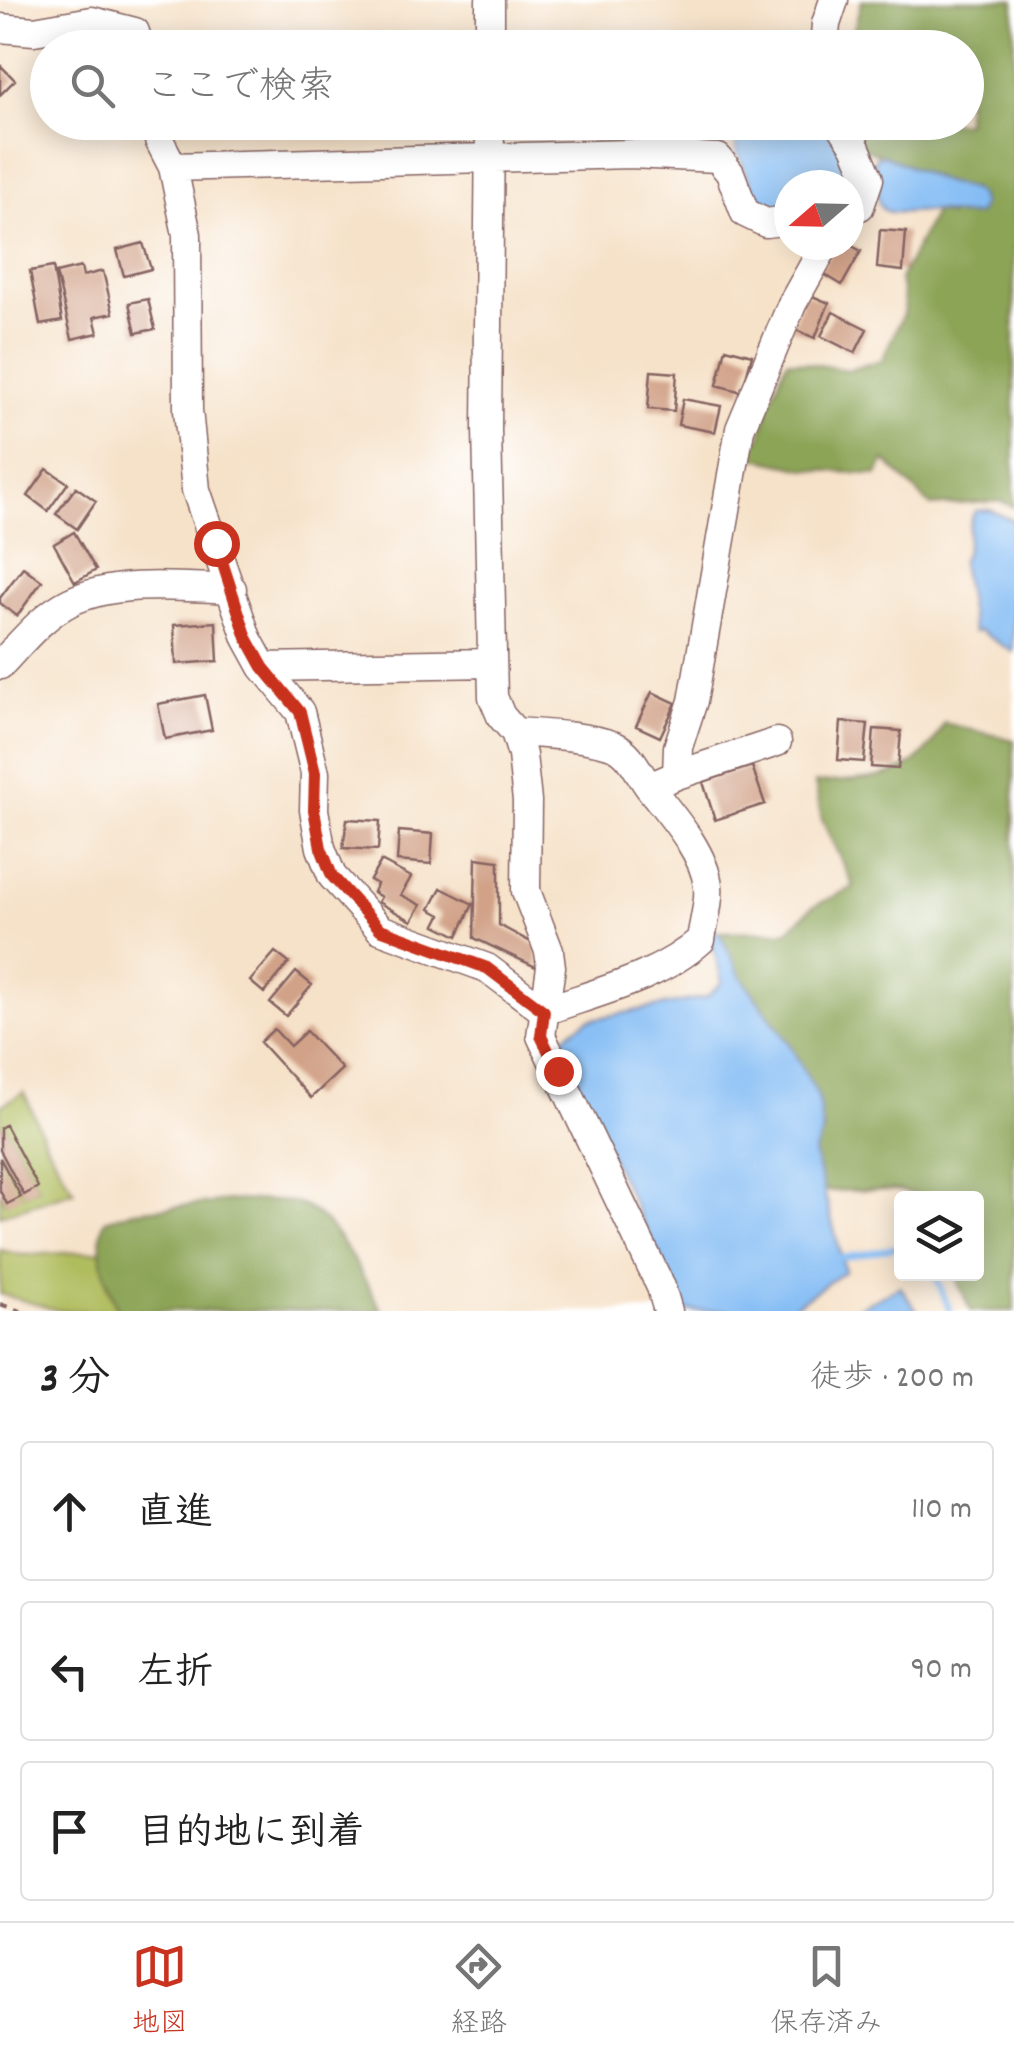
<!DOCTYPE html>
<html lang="ja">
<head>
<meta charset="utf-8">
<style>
	:root { --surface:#fff; --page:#f6f6f6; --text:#222; --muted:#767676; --line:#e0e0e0; --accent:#c8321e }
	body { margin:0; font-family:Dekko,"Klee One",sans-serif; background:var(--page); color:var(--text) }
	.controls { position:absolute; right:30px; bottom:30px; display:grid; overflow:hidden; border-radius:10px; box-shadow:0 5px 25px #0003 }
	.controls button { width:90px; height:90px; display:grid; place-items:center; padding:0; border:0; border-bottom:2px solid var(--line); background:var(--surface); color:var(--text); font:50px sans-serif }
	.compass { position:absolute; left:774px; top:170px; width:90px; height:90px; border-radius:50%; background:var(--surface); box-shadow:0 5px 25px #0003; rotate:250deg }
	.stop { position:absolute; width:30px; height:30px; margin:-22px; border:8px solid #c8321e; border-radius:50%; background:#fff }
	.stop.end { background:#c8321e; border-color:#fff; box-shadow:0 2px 10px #0008 }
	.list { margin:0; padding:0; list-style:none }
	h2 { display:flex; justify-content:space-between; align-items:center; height:130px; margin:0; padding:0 40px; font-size:42px }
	h2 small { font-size:32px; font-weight:400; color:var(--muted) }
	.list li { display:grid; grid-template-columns:65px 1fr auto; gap:30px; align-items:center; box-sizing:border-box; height:140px; margin:0 20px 20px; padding:0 20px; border:2px solid var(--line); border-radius:10px }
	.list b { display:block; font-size:38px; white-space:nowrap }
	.list em { font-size:32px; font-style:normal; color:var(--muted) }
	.icon { flex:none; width:55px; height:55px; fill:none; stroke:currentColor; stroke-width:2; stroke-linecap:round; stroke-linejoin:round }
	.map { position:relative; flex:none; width:1014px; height:1311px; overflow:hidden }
	.search { position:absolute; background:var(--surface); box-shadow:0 5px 25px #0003; left:30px; right:30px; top:30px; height:110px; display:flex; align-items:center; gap:25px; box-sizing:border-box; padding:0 35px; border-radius:55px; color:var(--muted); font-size:38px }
	.sheet { height:610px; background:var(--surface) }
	nav { display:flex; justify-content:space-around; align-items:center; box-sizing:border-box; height:140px; border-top:2px solid var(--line); background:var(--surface); font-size:28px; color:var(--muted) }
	nav a { display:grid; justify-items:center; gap:5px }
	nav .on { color:var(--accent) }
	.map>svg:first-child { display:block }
	.green { fill:#b0bd5f; stroke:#7d6e45; stroke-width:2.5 }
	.forest { fill:#8ca456; stroke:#6b6240; stroke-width:2.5 }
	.water { fill:#83bcf4; stroke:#666e90; stroke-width:2.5 }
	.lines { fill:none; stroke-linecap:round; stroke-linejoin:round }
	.stream { stroke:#83bcf4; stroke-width:6 }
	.building { fill:#d1a288 }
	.minor-casing { stroke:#866362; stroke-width:31 }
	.path { stroke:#866362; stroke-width:4; stroke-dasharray:8 8; stroke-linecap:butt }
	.minor { stroke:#fff; stroke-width:28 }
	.route { stroke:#c8321e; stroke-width:12 }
</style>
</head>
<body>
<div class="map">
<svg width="1014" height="1311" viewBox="0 0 1014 1311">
	<rect width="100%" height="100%" fill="#fff"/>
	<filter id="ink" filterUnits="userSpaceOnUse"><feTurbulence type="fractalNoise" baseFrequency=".01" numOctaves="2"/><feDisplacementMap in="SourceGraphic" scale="20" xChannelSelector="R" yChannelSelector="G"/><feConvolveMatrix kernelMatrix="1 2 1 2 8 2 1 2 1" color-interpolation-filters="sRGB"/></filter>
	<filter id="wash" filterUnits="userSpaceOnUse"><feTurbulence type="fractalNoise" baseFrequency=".0048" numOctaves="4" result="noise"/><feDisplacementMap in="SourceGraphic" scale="40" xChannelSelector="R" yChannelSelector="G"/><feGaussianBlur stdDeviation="2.25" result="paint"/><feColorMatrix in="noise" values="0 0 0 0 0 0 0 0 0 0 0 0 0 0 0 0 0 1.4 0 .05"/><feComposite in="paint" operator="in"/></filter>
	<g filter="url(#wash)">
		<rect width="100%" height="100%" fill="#f6e2c9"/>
		<path class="green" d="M24 1092 47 1146 74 1191 0 1215V1191L7 1204 0 1150 24 1194 38 1187 5 1126 0 1128V1106Z
			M0 1250 23 1255 102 1251 108 1287 118 1311H60L0 1294Z"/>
		<path class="forest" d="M862 0H1014V507L1001 501 931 506 885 460 877 475 806 469 746 456 761 437 769 404 787 360 849 370 882 360 905 310 900 279 935 211 949 215 971 189 941 181 862 147 850 123 966 122V48L849 47Z
			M944 723 1014 740V1311H971L954 1274H976V1198H930L897 1190 824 1191 814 1153 823 1132 790 1045 740 975 719 932 788 931 812 907 854 887 822 820 815 783C872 778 916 784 944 723Z
			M239 1200C257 1201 278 1199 295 1203 334 1213 363 1278 382 1311H118C107 1284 93 1247 105 1220L134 1211Z"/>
		<path class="water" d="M818 123C839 143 857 162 851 193L849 185H789V205L772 207 757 200 737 150 734 129 752 124Z
			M884 155 941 181 971 189 978 194 982 204 978 214C961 218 947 211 930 211 873 213 880 220 874 161L878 156Z
			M990 510 1014 521 1013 652 980 631 973 632 961 562C971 547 965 525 976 511Z
			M719 932 740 975 790 1045 818 1096 823 1132 814 1153 845 1271 787 1311H680L677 1294 580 1093 562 1038 588 1020 707 997 722 982 710 933Z
			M900 1286 917 1311H852Z"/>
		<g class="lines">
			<path class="stream" d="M842 1258 902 1246
				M935 1274 950 1311"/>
		</g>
		<g id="blocks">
			<path class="building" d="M0 65 15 80 0 95Z
				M880 230 906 232 903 271 877 268Z
				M143 243 151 269 124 276 117 250Z
				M834 245H850L861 251 842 285 819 271Z
				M53 267 62 321 40 325 30 271Z
				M81 267 83 276 103 271 113 313 94 317 98 333 72 339 56 273Z
				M805 293 829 303 815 338 791 328Z
				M148 299 155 329 136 333 129 303Z
				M833 312 867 329 855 353 821 336Z
				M726 348 752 355 742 392 717 385Z
				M651 371 677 373 674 411 648 409Z
				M683 399 721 406 715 432 678 425Z
				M47 469 68 483 48 511 28 496Z
				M76 487 96 501 77 529 56 514Z
				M74 532 96 570 75 582 54 544Z
				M23 567 42 581 17 616 0 603V598Z
				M216 622 218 661 176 664 174 625Z
				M652 692 676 703 660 737 636 726Z
				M205 695 212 730 165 739 158 704Z
				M841 722 868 724 864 762 838 760Z
				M874 729 901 731 898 769 871 767Z
				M752 766 765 804 715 820 703 782Z
				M347 819 380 821 378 850 343 848Z
				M399 831 433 834 431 864 397 861Z
				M476 858 499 861V925L538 946V968L474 938Z
				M381 861 411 877 401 895 421 905 412 921 378 902 381 897 373 892 377 884 370 880Z
				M441 888 473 904 458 936 436 925 441 915 430 909Z
				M275 952 289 963 264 993 250 981Z
				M296 972 312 985 286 1016 270 1003Z
				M274 1029 290 1046 306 1031 342 1069 311 1098 260 1042Z
				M5 1125 38 1187 24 1195 0 1150V1128Z
				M0 1158 21 1197 7 1204 0 1191Z"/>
		</g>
	</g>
	<g filter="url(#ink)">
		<use href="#blocks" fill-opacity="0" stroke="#866362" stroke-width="2.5"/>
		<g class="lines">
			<defs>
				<path id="minor" d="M0 28 34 31 92 21 135 32 140 48
					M490 48V0
					M824 48 826 24 834 0
					M156 122 159 140 173 167 187 235 188 410 196 490 247 638 263 667 300 712 315 773 314 810 321 848 332 876 380 929 487 968 544 1011C597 992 659 978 701 940 703 924 710 902 708 886 704 851 670 814 649 787 639 774 631 753 615 746 588 736 544 734 515 732L501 716 493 697 487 429 490 122
					M839 122 855 146 869 179 860 206 849 209
					M173 167 630 154 718 158 730 173 745 213 766 223 789 220
					M0 665C21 643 42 616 70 602 116 579 182 587 232 589
					M263 667 492 663
					M515 732 522 755 527 801 526 891 549 951 551 967 541 1036 661 1287 668 1311
					M677 775 777 742
					M649 787 677 775 678 747 693 701 740 429 792 304 825 245"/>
			</defs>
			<use href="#minor" class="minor-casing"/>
			<path class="path" d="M0 1304 21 1311"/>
			<use href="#minor" class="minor"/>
		</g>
	</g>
	<g class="lines" filter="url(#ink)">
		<path class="route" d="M216 543 247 638 263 667 300 712 315 773 314 810 321 848 332 876 380 929 487 968 544 1011 541 1036 558 1071"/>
	</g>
</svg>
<div class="controls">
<button><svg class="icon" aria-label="layers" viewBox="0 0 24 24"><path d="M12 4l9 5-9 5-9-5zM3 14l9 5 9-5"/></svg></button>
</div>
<svg class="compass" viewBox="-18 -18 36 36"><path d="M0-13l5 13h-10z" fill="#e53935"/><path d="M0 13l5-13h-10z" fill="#767676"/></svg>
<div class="stop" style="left:216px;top:543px"></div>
<div class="stop end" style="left:558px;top:1071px"></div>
<div class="search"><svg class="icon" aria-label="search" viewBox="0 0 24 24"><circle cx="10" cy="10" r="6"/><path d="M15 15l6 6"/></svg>ここで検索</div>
</div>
<section class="sheet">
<h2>3 分<small>徒歩 · 200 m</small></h2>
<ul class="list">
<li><svg class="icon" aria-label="ahead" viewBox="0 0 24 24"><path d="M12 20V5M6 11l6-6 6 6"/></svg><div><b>直進</b></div><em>110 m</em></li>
<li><svg class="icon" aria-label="left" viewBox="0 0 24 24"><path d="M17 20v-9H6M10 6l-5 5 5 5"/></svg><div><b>左折</b></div><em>90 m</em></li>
<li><svg class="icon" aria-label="arrive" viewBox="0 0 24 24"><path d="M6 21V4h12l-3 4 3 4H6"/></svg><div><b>目的地に到着</b></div></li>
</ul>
</section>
<nav>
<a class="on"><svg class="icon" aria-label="map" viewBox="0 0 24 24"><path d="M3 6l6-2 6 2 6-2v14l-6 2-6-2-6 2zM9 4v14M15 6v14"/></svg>地図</a>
<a><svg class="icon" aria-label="directions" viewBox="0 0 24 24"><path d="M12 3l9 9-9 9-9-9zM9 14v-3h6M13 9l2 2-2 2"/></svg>経路</a>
<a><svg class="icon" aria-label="saved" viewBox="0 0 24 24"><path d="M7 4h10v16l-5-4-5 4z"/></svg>保存済み</a>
</nav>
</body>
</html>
